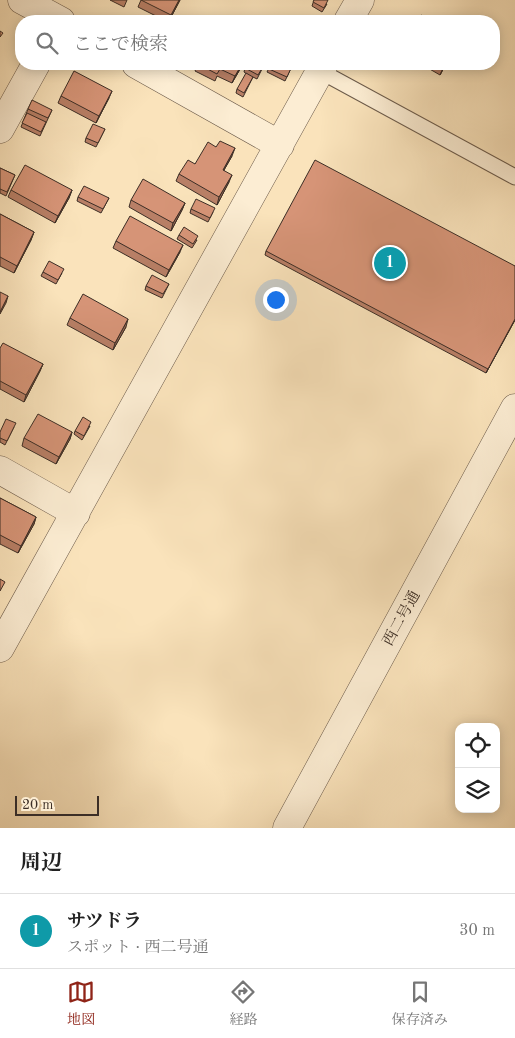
<!DOCTYPE html>
<html lang="ja">
<head>
<meta charset="utf-8">
<style>
	:root { --surface:#fff; --page:#f2f2f2; --text:#222; --muted:#767676; --line:#e0e0e0; --accent:#8f2418 }
	body { margin:0; font-family:"Old Standard TT","Noto Serif JP",serif; background:var(--page); color:var(--text) }
	.controls { position:absolute; right:15px; bottom:15px; display:grid; overflow:hidden; border-radius:10px; box-shadow:0 2px 12px #0003 }
	.controls button { width:45px; height:45px; display:grid; place-items:center; padding:0; border:0; border-bottom:1px solid var(--line); background:var(--surface); color:var(--text); font:25px sans-serif }
	.scale { position:absolute; left:15px; bottom:12px; width:84px; box-sizing:border-box; padding-left:5px; border:2px solid #3c2e26; border-top:0; font-size:14px; line-height:18px; white-space:nowrap; color:#3c2e26; -webkit-text-stroke:4px #fcedd3; paint-order:stroke }
	.you { position:absolute; left:275px; top:299px; width:18px; height:18px; margin:-12px; border:4px solid #fff; border-radius:50%; background:#1a73e8; box-shadow:0 0 0 8px #1a73e833 }
	.badge { display:grid; place-items:center; width:32px; height:32px; border-radius:50%; background:var(--accent); color:#fff; font-size:16px; font-weight:700 }
	.pin { position:absolute; translate:-50% -50%; border:2px solid #fff; box-shadow:0 1px 5px #0006 }
	.list { margin:0; padding:0; list-style:none }
	h2 { display:flex; justify-content:space-between; align-items:center; height:65px; margin:0; padding:0 20px; font-size:21px }
	h2 small { font-size:16px; font-weight:400; color:var(--muted) }
	.list li { display:grid; grid-template-columns:32px 1fr auto; gap:15px; align-items:center; box-sizing:border-box; height:75px; padding:0 20px; border-top:1px solid var(--line) }
	.list b { display:block; font-size:19px; white-space:nowrap }
	.list p { margin:0; font-size:16px; white-space:nowrap; color:var(--muted) }
	.list em { font-size:16px; font-style:normal; color:var(--muted) }
	.icon { flex:none; width:28px; height:28px; fill:none; stroke:currentColor; stroke-width:2; stroke-linecap:round; stroke-linejoin:round }
	.map { position:relative; flex:none; width:515px; height:828px; overflow:hidden }
	.search { position:absolute; background:var(--surface); box-shadow:0 2px 12px #0003; left:15px; right:15px; top:15px; height:55px; display:flex; align-items:center; gap:12px; box-sizing:border-box; padding:0 18px; border-radius:20px; color:var(--muted); font-size:19px }
	.sheet { height:140px; background:var(--surface) }
	nav { display:flex; justify-content:space-around; align-items:center; box-sizing:border-box; height:70px; border-top:1px solid var(--line); background:var(--surface); font-size:14px; color:var(--muted) }
	nav a { display:grid; justify-items:center; gap:2px }
	nav .on { color:var(--accent) }
	.map>svg:first-child { display:block }
	.lines { fill:none; stroke-linecap:round; stroke-linejoin:round }
	.service-casing { stroke:#6c5b4b; stroke-width:17 }
	.minor-casing { stroke:#6c5b4b; stroke-width:29 }
	.tertiary-casing { stroke:#6c5b4b; stroke-width:29 }
	.service { stroke:#fcedd3; stroke-width:15 }
	.minor { stroke:#fcedd3; stroke-width:28 }
	.tertiary { stroke:#fcedd3; stroke-width:28 }
	.wall { fill:#b87f66; stroke:#3c2e26 }
	.shaded-wall { fill:#966853; stroke:#3c2e26 }
	.building { fill:#d69477; stroke:#3c2e26 }
	.labels { text-anchor:middle; stroke-width:4.5; stroke-linejoin:round; paint-order:stroke }
	.street-label { font-size:15px; fill:#3c2e26; stroke:#fcedd3 }
</style>
</head>
<body>
<div class="map">
<svg width="515" height="828" viewBox="0 0 515 828">
	<rect width="100%" height="100%" fill="#fae3bb"/>
	<filter id="stains"><feTurbulence type="fractalNoise" baseFrequency=".004" numOctaves="4"/><feColorMatrix values="0 0 0 0 .2 0 0 0 0 .09 0 0 0 0 .02 0 0 0 .5 -.17"/></filter>
	<radialGradient id="worn" r=".72"><stop offset=".6" stop-color="#630" stop-opacity="0"/><stop offset="1" stop-color="#630" stop-opacity=".3"/></radialGradient>
	<g class="lines">
		<defs>
			<path id="service" d="M320 71 515 177"/>
			<path id="minor" d="M22 0 61 21
				M348 21 360 0
				M136 64 280 145
				M0 129 36 64
				M0 470 76 513
				M0 648 324 64"/>
			<path id="tertiary" d="M287 828 515 408"/>
		</defs>
		<use href="#service" class="service-casing"/>
		<use href="#minor" class="minor-casing"/>
		<use href="#tertiary" class="tertiary-casing"/>
		<use href="#service" class="service"/>
		<use href="#minor" class="minor"/>
		<use href="#tertiary" class="tertiary"/>
	</g>
	<path class="wall" d="M110 0H127L124 7Z
		M141 0H180L169 21H166L138 7Z
		M314 0 327 4 322 12 312 6Z
		M198 64H243L232 83 217 76 215 81 195 71Z
		M271 64 292 66 285 81 267 72Z
		M421 64H446L440 75Z
		M245 68 262 69 257 79 253 77 243 97 236 93 237 89 250 76 244 72Z
		M61 96 109 98 96 123 58 103Z
		M28 109 52 110 40 136 21 127Z
		M105 129 96 147 85 142 86 138Z
		M216 147 232 156 224 170 229 182 217 205 176 181 179 174 195 164Z
		M0 168 15 175 6 196 0 193Z
		M11 190H72L69 198 55 223 8 197Z
		M78 197 109 198 101 213 77 201Z
		M131 200 185 203 182 210 171 231 129 207Z
		M191 209 213 212 208 222 190 213Z
		M0 214 34 232 31 240 14 273 0 266Z
		M179 235 197 240 192 248 177 239Z
		M116 241 180 252 166 277 113 248Z
		M266 251 515 266V320L486 373 265 255Z
		M43 272 62 273 56 284 41 276Z
		M169 284 162 298 145 290 146 286Z
		M70 318 126 327 113 350 67 325Z
		M0 348 43 364 40 371 24 402 0 389Z
		M90 426 82 440 74 434 75 431Z
		M14 427 5 445 0 442V432Z
		M72 432 70 439 56 464 22 446 24 438Z
		M0 498 36 517 34 524 18 553 0 544Z"/>
	<path class="shaded-wall" d="M179 0H180L169 21 171 15Z
		M242 64H243L232 83 235 76Z
		M445 64H446L440 75 443 68Z
		M112 91 109 98 96 123 99 116Z
		M235 148 232 156 220 177 223 170Z
		M232 175 229 182 217 205 219 197Z
		M72 190 69 198 55 223 58 216Z
		M185 203 182 210 171 231 173 223Z
		M34 232 31 240 14 273 17 266Z
		M183 245 180 252 166 277 169 270Z
		M8 296 6 303 0 314V312Z
		M128 319 126 327 113 350 115 343Z
		M515 319V320L486 373 488 369Z
		M43 364 40 371 24 402 26 395Z
		M72 432 70 439 56 464 59 457Z
		M36 517 34 524 18 553 21 546Z"/>
	<path class="building" d="M141 0H179L171 15Z
		M314 0H328L324 8 313 2Z
		M421 15 432 21H418Z
		M0 31 3 33 0 37Z
		M198 64H242L235 76 220 69 217 74Z
		M248 64H260L264 65 258 75 245 68Z
		M271 64H287L292 66 287 77 269 69Z
		M436 64H445L443 68Z
		M74 71 112 91 99 116 61 96Z
		M246 73 253 77 244 93 237 89Z
		M32 100 52 110 48 118 28 109Z
		M27 113 46 122 41 132 22 123Z
		M93 124 105 129 98 143 86 138Z
		M220 141 235 148 223 170 232 175 219 197 179 174 188 160 195 164 208 142 216 147Z
		M315 160 515 266V319L488 369 266 251Z
		M25 165 72 190 58 216 11 190Z
		M0 168 15 175 7 192 0 189Z
		M143 179 185 203 173 223 131 200Z
		M84 186 109 198 103 209 78 197Z
		M196 199 215 208 210 218 191 209Z
		M0 214 34 232 17 266 0 257Z
		M130 216 183 245 169 270 116 241Z
		M184 227 198 236 193 244 179 235Z
		M49 261 64 269 58 280 43 272Z
		M152 275 169 284 163 294 146 286Z
		M0 292 8 296 0 312Z
		M83 294 128 319 115 343 70 318Z
		M3 343 43 364 26 395 0 381V348Z
		M38 414 72 432 59 457 24 438Z
		M83 417 91 422 84 436 75 431Z
		M6 419 16 423 7 441 0 438V432Z
		M0 498 36 517 21 546 0 535Z
		M0 579 5 582 0 591Z"/>
	<g class="labels">
		<g class="street-label">
			<text transform="translate(401 618) rotate(-61)" y="5">西二号通</text>
		</g>
	</g>
	<rect width="100%" height="100%" filter="url(#stains)"/>
	<rect width="100%" height="100%" fill="url(#worn)"/>
</svg>
<div class="controls">
<button><svg class="icon" aria-label="locate" viewBox="0 0 24 24"><circle cx="12" cy="12" r="6"/><path d="M12 2v4M12 18v4M2 12h4M18 12h4"/></svg></button>
<button><svg class="icon" aria-label="layers" viewBox="0 0 24 24"><path d="M12 4l9 5-9 5-9-5zM3 14l9 5 9-5"/></svg></button>
</div>
<div class="scale">20 m</div>
<div class="you"></div>
<div class="pin badge" style="left:390px;top:263px;background:#0f9aa8">1</div>
<div class="search"><svg class="icon" aria-label="search" viewBox="0 0 24 24"><circle cx="10" cy="10" r="6"/><path d="M15 15l6 6"/></svg>ここで検索</div>
</div>
<section class="sheet">
<h2>周辺<small></small></h2>
<ul class="list">
<li><span class="badge" style="background:#0f9aa8">1</span><div><b>サツドラ</b><p>スポット · 西二号通</p></div><em>30 m</em></li>
</ul>
</section>
<nav>
<a class="on"><svg class="icon" aria-label="map" viewBox="0 0 24 24"><path d="M3 6l6-2 6 2 6-2v14l-6 2-6-2-6 2zM9 4v14M15 6v14"/></svg>地図</a>
<a><svg class="icon" aria-label="directions" viewBox="0 0 24 24"><path d="M12 3l9 9-9 9-9-9zM9 14v-3h6M13 9l2 2-2 2"/></svg>経路</a>
<a><svg class="icon" aria-label="saved" viewBox="0 0 24 24"><path d="M7 4h10v16l-5-4-5 4z"/></svg>保存済み</a>
</nav>
</body>
</html>
